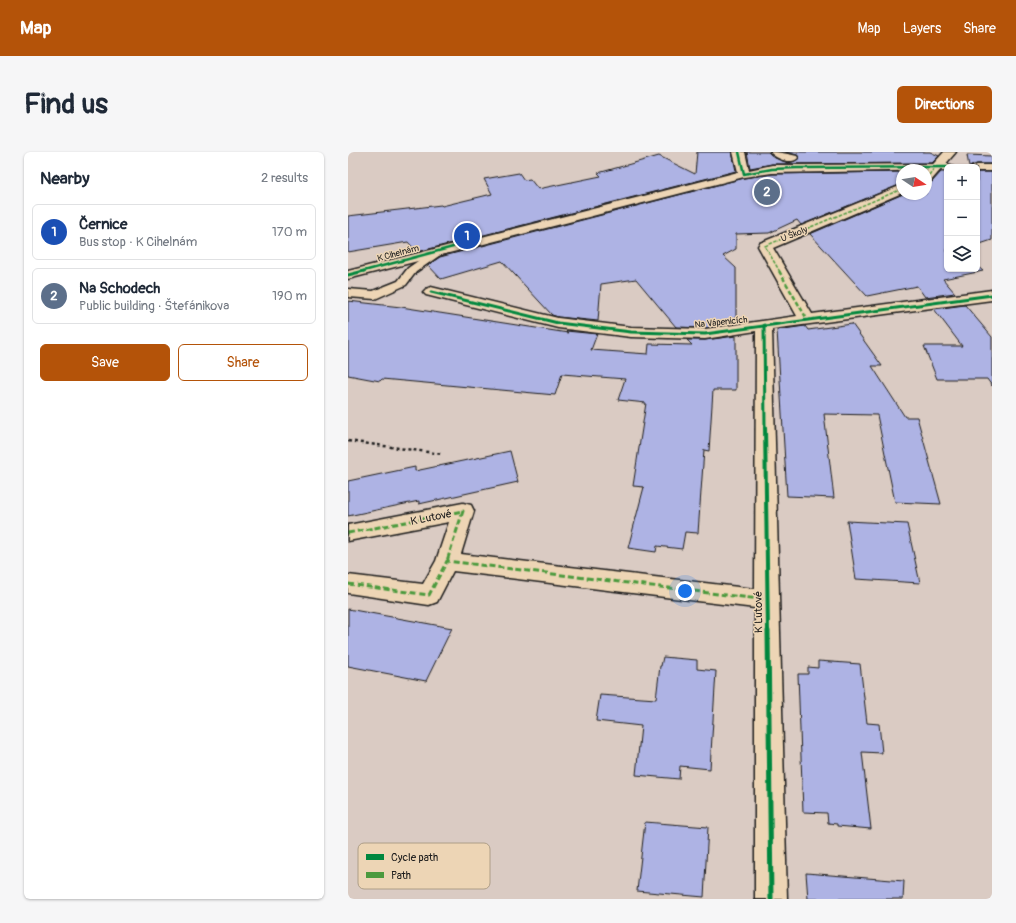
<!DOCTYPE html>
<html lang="en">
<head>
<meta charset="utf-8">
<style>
	:root { --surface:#fff; --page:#f6f6f7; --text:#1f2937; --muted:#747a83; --line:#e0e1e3; --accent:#b45309 }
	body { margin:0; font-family:Pangolin,sans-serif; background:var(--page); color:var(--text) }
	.controls { position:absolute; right:12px; top:12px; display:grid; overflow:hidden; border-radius:6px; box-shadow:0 1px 3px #0004 }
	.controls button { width:36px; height:36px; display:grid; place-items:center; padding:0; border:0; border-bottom:1px solid var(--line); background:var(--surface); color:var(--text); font:20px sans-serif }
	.compass { position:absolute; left:548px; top:12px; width:36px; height:36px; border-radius:50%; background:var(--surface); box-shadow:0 1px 3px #0004; rotate:102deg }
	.you { position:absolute; left:337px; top:439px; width:14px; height:14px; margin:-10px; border:3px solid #fff; border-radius:50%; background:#1a73e8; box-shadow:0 0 0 6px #1a73e833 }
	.badge { display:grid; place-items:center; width:26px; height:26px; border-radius:50%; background:var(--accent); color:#fff; font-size:13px; font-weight:700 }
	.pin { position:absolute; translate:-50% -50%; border:2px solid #fff; box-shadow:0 1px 4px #0006 }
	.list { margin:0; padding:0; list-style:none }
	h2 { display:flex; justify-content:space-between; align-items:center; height:52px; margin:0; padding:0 16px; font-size:17px }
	h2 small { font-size:13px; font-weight:400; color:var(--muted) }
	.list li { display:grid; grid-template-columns:26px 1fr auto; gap:12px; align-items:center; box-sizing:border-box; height:56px; margin:0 8px 8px; padding:0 8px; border:1px solid var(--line); border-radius:6px }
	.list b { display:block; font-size:15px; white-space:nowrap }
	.list p { margin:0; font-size:13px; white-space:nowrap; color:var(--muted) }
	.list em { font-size:13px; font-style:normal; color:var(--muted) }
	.actions { display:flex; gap:8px; padding:12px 16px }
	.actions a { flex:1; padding:9px 0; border:1px solid var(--accent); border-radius:6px; text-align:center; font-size:14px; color:var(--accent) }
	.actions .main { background:var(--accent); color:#fff }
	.icon { flex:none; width:22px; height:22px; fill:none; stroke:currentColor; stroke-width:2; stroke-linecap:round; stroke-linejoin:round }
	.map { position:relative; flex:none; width:644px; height:747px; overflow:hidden; border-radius:6px }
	header { display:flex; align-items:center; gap:24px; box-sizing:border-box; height:56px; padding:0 20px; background:var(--accent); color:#fff }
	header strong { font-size:19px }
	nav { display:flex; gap:22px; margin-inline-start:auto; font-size:14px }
	.intro { display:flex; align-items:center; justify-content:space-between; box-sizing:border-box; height:96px; padding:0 24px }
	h1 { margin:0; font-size:28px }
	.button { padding:10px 18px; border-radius:6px; background:var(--accent); color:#fff; font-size:14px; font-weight:700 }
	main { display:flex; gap:24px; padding:0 24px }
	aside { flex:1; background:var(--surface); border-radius:6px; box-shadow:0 1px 3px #0004 }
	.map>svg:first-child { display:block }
	.building { fill:#aeb3e4; stroke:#1c1c1c }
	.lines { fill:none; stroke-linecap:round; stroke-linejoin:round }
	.lane-casing { stroke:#1c1c1c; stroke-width:3 }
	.street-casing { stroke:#1c1c1c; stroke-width:3 }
	.secondary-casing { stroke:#1c1c1c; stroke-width:3 }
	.path { stroke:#1c1c1c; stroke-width:2.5; stroke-dasharray:3 3; stroke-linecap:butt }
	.lane { fill:#edd5b5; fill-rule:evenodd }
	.street { fill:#edd5b5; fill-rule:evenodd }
	.secondary { fill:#edd5b5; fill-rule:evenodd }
	.quiet-far2 { stroke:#4c9a3e; stroke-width:1.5; stroke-dasharray:3.5 1.5; stroke-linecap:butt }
	.quiet-far1 { stroke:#4c9a3e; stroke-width:2.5; stroke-dasharray:4.5 2.5; stroke-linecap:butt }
	.quiet { stroke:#4c9a3e; stroke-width:3; stroke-dasharray:6 3; stroke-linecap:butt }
	.cycleway-far3-casing { stroke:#edd5b5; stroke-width:4 }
	.cycleway-far2-casing { stroke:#edd5b5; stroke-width:5 }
	.cycleway-far1-casing { stroke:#edd5b5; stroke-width:6 }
	.cycleway-casing { stroke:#edd5b5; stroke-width:8 }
	.cycleway-far3 { stroke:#00873e; stroke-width:2.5 }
	.cycleway-far2 { stroke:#00873e; stroke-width:3 }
	.cycleway-far1 { stroke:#00873e; stroke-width:4 }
	.cycleway { stroke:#00873e; stroke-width:5 }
	.labels { text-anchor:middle; stroke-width:3; stroke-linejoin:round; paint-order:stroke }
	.far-street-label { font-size:9px; fill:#1c1c1c; stroke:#edd5b5 }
	.street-label { font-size:11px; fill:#1c1c1c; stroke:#edd5b5 }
	.key { fill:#edd5b5; stroke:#ae9e87; stroke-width:1 }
	.key-label { font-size:11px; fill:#1c1c1c }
</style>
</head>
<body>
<header>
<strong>Map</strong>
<nav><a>Map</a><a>Layers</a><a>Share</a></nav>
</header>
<div class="intro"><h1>Find us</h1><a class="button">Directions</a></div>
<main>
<aside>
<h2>Nearby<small>2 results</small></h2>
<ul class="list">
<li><span class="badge" style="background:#1a4fb4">1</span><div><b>Černice</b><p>Bus stop · K Cihelnám</p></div><em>170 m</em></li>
<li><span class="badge" style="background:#5c6f8a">2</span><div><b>Na Schodech</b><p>Public building · Štefánikova</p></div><em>190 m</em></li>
</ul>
<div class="actions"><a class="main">Save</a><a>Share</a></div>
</aside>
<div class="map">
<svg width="644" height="747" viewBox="0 0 644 747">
	<rect width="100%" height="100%" fill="#dacbc3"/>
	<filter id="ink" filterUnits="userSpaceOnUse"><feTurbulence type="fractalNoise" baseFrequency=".025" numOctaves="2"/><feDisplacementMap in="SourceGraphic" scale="8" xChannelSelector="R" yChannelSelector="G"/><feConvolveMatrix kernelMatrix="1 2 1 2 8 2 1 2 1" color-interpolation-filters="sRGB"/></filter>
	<g filter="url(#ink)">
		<path class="building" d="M349 0H384L388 19 69 100 60 90 0 100V64L93 53 94 54 144 42 136 27 171 21 176 28 182 27 190 37 253 24 250 21 311 4 347 22Z
			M399 0H420L427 6 440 11 447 9 451 5 449 3 437 0H582L591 4 584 11 424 12 402 16Z
			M619 3 644 4V12H629L621 15Z
			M554 20V32L453 73 449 68 421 81 388 82V97L375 104 388 116V171L357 176 328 175 288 127 253 132 250 169 210 165 204 163 154 109 93 127 80 113 92 105 396 26 424 22Z
			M593 20H599V117H629V114L635 119 595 127 607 141 577 145 569 134 519 144 462 82 555 42H578V32L583 31Z
			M629 20H644V88L629 93Z
			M0 149 53 155 220 181 218 179 249 182 243 198 300 202 301 192 344 193 339 188H357L388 184V238H365L361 299 356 298 350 381 337 380 334 397 309 394 308 400 280 396 296 335 285 334 298 251 270 248 277 227 214 222 207 243 34 227 32 229 0 223Z
			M617 153 644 185V234L639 227H589L576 194H614L586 157Z
			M504 172 534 214H524L557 265H569L593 352 547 350 529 263 476 262 486 346 439 344 429 178 457 174 460 178Z
			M162 299 170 330 71 352V349L0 364V329L67 315V319Z
			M499 369 559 372 572 431 508 427Z
			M0 457 104 476 78 529 0 514Z
			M315 505 349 508V517L368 519 362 617 332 614 331 627 288 623 293 574 248 569 252 543 308 547 312 514H313Z
			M470 509 512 512 519 571 531 572 534 601 514 600 523 677 489 674V672L480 671 479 661 455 660 450 522H460V515L470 516Z
			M297 670 360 675 356 745 289 739Z
			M458 721 556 729 555 747H460Z"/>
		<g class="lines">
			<defs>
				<path id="lane" d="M422 0C431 0 440 2 449 4L450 6C443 13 428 7 422 0Z
					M91 96 95 97 96 99 95 101 68 120 58 133 27 147 0 145V137L25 139 50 129 60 116 87 97Z"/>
				<path id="street" d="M596 0H608L582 30 578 31V20Z
					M554 33V41L425 96 464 162 644 138V148L424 177 439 747H407V456L105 419 89 450 81 453 0 441V423L75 432 88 409 101 370 0 389V373L115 351 123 353 126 359 113 402 407 437 408 179 357 187 283 185 210 176 78 143 75 140 78 137 83 135 210 166 283 175 357 177 449 164 410 94 412 91Z"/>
				<path id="secondary" d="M385 0H397L401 18 424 13H449L599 12 603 13 605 15H599V18L424 21 396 25 0 127V119L390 20Z
					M629 13H644V19H629V15H624Z"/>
			</defs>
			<use href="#lane" class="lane-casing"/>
			<use href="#street" class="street-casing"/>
			<use href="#secondary" class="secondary-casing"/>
			<path class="path" d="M0 289 94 302"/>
			<use href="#lane" class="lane"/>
			<use href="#street" class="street"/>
			<use href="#secondary" class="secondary"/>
			<path class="quiet-far2" d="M578 27 587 15
				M432 120 417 94 554 37"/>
			<path class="quiet-far1" d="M431 119 459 167"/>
			<path class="quiet" d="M0 381 115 359 99 409
				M0 432 81 443 99 409 419 448"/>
			<defs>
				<path id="cycleway-far3" d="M391 0 396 22 424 17 449 16 599 15
					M12 120 105 95"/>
				<path id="cycleway-far2" d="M0 123 16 119
					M83 140 210 171 283 180 357 182 644 143
					M416 173 417 276"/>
				<path id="cycleway-far1" d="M417 275 420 480"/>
				<path id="cycleway" d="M420 479 423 747"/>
			</defs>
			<use href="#cycleway-far3" class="cycleway-far3-casing"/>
			<use href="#cycleway-far2" class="cycleway-far2-casing"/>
			<use href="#cycleway-far1" class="cycleway-far1-casing"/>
			<use href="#cycleway" class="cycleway-casing"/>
			<use href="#cycleway-far3" class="cycleway-far3"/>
			<use href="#cycleway-far2" class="cycleway-far2"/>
			<use href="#cycleway-far1" class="cycleway-far1"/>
			<use href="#cycleway" class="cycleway"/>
		</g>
	</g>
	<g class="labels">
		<g class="far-street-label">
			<text transform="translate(446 82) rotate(-22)" y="3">U Školy</text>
			<text transform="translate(50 101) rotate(-15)" y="3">K Cihelnám</text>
			<text transform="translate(373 170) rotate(-6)" y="3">Na Vápenicích</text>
		</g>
		<g class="street-label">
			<text transform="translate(83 365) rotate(-11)" y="4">K Lutové</text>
			<text transform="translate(410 460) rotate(-91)" y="4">K Lutové</text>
		</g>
	</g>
	<rect x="10" y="691" width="132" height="46" rx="6" class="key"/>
	<rect x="18" y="702" width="18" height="6" fill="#00873e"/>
	<rect x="18" y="720" width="18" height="6" fill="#4c9a3e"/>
	<g class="key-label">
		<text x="43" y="709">Cycle path</text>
		<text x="43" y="727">Path</text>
	</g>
</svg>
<div class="controls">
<button>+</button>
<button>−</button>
<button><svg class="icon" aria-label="layers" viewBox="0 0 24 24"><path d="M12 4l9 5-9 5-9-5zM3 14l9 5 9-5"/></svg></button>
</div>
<svg class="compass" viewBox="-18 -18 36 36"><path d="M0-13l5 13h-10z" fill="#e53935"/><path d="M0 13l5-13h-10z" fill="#747a83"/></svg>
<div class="you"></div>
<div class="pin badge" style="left:119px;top:84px;background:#1a4fb4">1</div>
<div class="pin badge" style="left:419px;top:40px;background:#5c6f8a">2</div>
</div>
</main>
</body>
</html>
